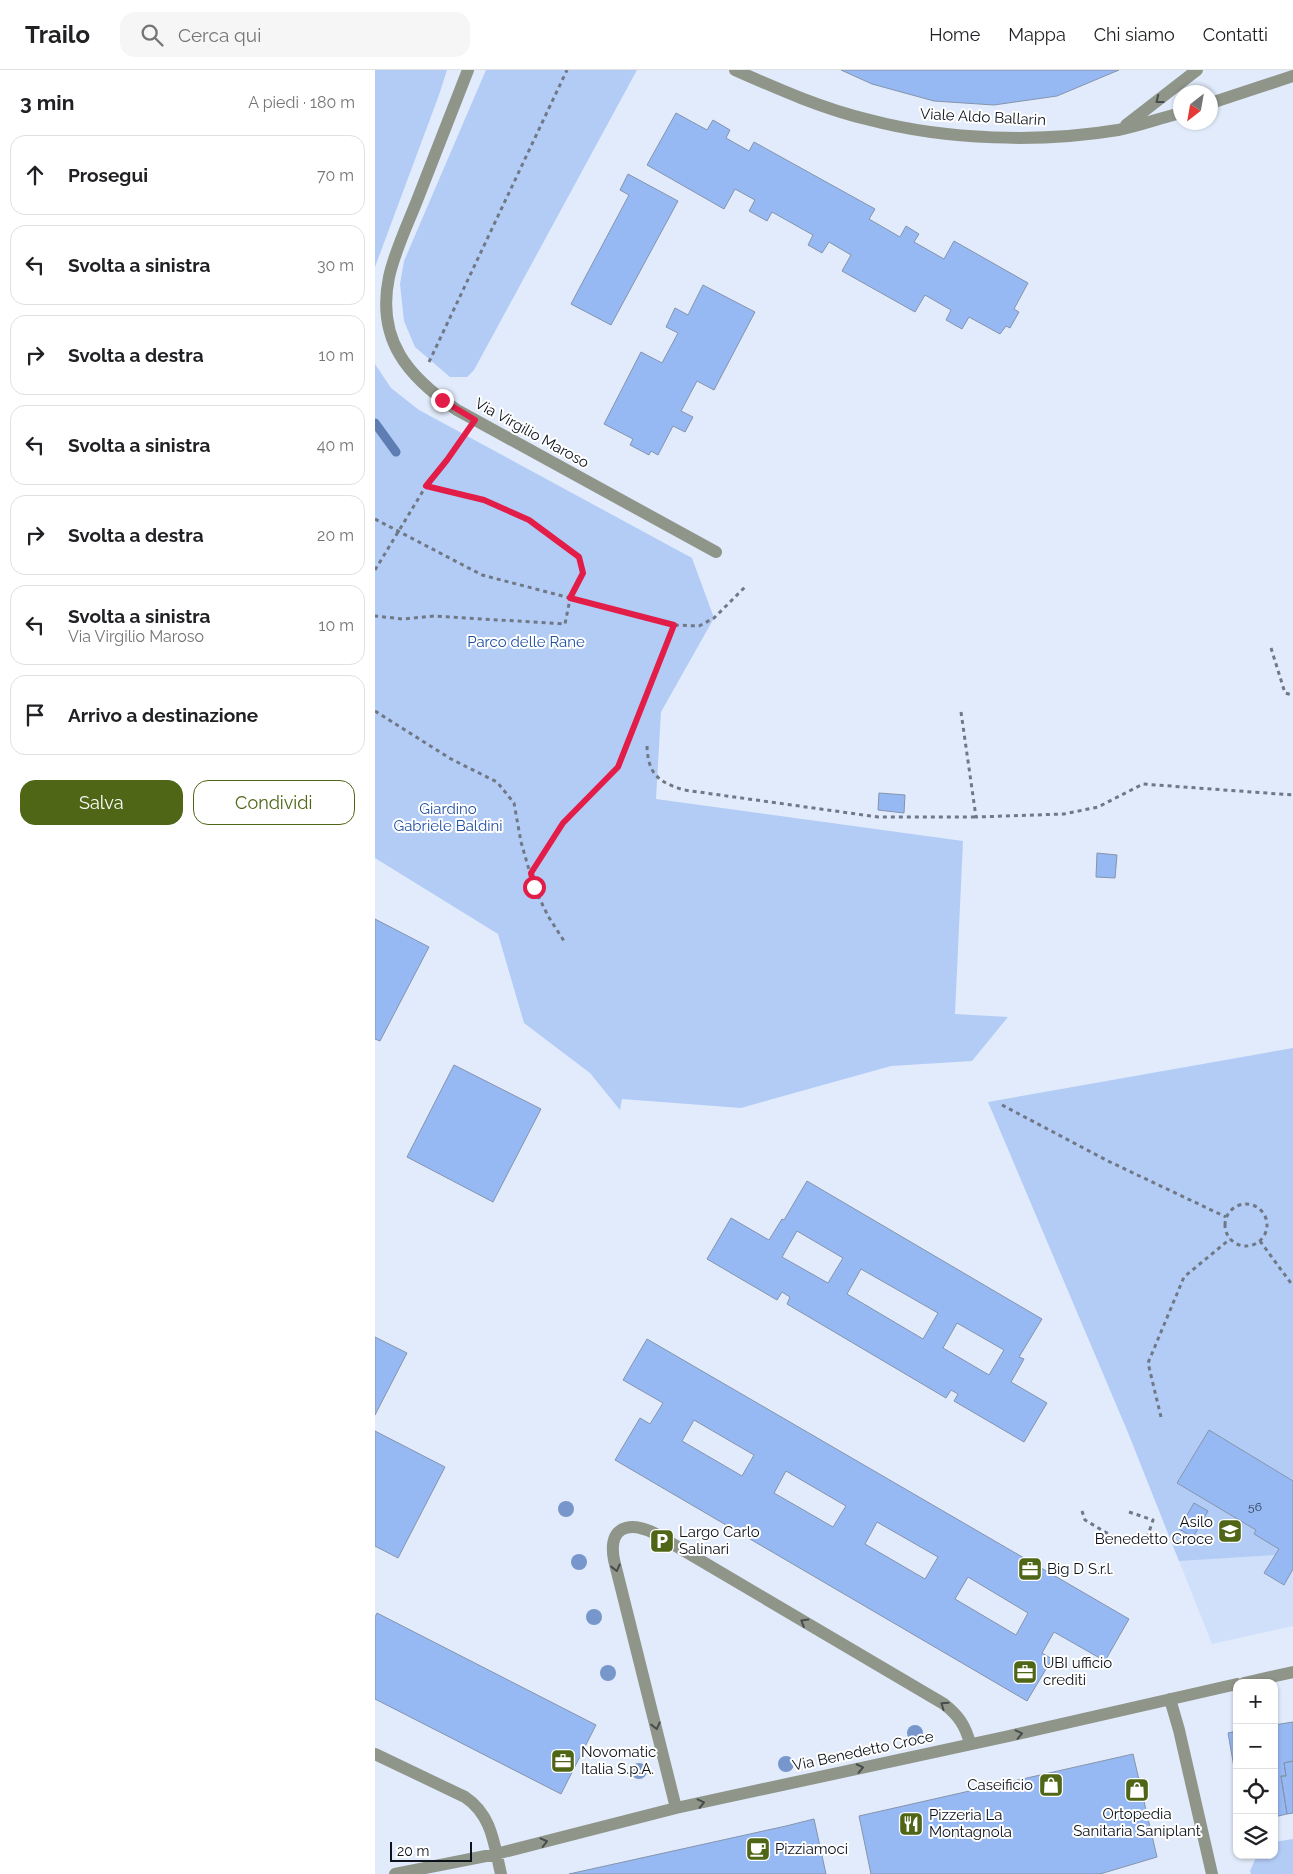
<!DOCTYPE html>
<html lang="it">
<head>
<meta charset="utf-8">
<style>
	:root { --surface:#fff; --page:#f6f6f6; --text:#202124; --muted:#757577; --line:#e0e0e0; --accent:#4e6616 }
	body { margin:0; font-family:Raleway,sans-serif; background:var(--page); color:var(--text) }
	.controls { position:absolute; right:15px; bottom:15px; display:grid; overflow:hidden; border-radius:10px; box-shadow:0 1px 4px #0004 }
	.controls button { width:45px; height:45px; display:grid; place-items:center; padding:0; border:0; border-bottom:1px solid var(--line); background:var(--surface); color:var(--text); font:25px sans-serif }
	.compass { position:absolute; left:798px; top:15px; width:45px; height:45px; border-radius:50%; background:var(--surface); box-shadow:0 1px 4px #0004; rotate:211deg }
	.scale { position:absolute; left:15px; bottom:12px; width:82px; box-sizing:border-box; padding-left:5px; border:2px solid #0c111a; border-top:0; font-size:14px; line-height:18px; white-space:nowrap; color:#0c111a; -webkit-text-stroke:4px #fff; paint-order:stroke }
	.stop { position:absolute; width:15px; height:15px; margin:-11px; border:4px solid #e11d48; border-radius:50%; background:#fff }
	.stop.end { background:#e11d48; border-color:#fff; box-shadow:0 1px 5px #0008 }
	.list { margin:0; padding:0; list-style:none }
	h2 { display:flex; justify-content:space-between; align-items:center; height:65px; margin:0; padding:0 20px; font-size:21px }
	h2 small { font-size:16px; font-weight:400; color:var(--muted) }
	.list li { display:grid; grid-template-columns:32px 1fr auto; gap:15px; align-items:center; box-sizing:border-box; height:80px; margin:0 10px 10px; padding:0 10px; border:1px solid var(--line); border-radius:15px }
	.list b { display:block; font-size:19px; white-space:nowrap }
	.list p { margin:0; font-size:16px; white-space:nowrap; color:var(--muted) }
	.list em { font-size:16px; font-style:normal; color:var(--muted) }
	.actions { display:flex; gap:10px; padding:15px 20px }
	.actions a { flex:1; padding:11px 0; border:1px solid var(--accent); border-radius:15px; text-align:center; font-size:18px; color:var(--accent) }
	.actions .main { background:var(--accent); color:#fff }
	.icon { flex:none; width:28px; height:28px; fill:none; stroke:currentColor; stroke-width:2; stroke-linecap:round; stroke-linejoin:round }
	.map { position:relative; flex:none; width:918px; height:1804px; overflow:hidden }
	header { display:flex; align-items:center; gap:30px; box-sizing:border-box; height:70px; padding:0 25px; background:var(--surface); border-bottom:1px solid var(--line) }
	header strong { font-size:24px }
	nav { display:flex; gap:28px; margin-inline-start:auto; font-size:18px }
	.search { width:350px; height:45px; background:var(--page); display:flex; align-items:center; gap:12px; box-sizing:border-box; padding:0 18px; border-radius:15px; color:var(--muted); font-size:19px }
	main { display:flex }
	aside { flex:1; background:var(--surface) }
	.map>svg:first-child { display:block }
	.built { fill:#d0e0fb }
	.green { fill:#b3ccf6 }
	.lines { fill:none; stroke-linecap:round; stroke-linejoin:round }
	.stream { stroke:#5e7eb3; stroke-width:9 }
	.building { fill:#96b9f3; stroke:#8594ad; fill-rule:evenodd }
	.path { stroke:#717885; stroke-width:3; stroke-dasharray:4 4; stroke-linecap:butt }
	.minor { stroke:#909589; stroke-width:12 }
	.tree { fill:#7796cb }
	.oneway { stroke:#474c4c }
	.route { stroke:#e11d48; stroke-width:6 }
	.labels { text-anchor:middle; stroke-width:4; stroke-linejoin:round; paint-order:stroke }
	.number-label { font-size:12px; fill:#2e3b50 }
	.street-label { font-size:15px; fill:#0c111a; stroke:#fff }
	.park-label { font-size:15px; fill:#2050a4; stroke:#fff }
	.poi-label { font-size:15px; fill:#0c111a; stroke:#fff; text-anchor:start }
</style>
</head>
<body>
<header>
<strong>Trailo</strong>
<div class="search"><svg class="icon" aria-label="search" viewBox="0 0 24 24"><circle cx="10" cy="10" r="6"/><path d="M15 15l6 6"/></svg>Cerca qui</div>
<nav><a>Home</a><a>Mappa</a><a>Chi siamo</a><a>Contatti</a></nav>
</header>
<main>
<aside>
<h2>3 min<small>A piedi · 180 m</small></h2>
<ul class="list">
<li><svg class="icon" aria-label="ahead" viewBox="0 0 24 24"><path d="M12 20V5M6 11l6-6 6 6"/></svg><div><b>Prosegui</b></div><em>70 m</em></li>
<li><svg class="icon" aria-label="left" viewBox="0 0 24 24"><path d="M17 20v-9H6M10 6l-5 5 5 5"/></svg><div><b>Svolta a sinistra</b></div><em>30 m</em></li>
<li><svg class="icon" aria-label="right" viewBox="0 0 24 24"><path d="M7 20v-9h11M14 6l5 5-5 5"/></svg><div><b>Svolta a destra</b></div><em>10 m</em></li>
<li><svg class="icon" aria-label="left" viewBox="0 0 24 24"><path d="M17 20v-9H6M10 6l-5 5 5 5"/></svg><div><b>Svolta a sinistra</b></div><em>40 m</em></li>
<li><svg class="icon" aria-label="right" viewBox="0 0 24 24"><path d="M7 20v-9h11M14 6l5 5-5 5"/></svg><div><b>Svolta a destra</b></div><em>20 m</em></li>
<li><svg class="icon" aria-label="left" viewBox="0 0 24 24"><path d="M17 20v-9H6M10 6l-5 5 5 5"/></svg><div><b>Svolta a sinistra</b><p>Via Virgilio Maroso</p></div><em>10 m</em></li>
<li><svg class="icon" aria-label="arrive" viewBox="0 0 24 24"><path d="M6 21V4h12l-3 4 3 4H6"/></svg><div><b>Arrivo a destinazione</b></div></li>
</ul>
<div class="actions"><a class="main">Salva</a><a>Condividi</a></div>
</aside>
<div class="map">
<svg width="918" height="1804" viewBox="0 0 918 1804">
	<rect width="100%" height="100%" fill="#e1ebfb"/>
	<path class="built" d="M907 1302 918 1308V1556L837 1574 754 1365Z"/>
	<path class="green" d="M0 0H72L64 25 0 197Z
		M111 0H262L99 300 92 307H75L40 277 29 251 25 214 29 191Z
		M0 294 16 318 44 340 317 488 339 548 286 642 281 729 588 771 580 944 633 947 597 991 516 996 366 1038 247 1029 245 1040 215 1003 149 953 123 864 0 788Z
		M918 978V1411L834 1360 802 1413 881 1460 904 1479 900 1485 804 1491 754 1365 613 1032Z
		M918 1769V1804H876L875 1801 882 1785H899V1772Z"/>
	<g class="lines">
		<path class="stream" d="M0 353 21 382"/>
	</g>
	<path class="building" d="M466 0H744L682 26 619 35 559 31 497 14Z
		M301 43 332 60 338 50 355 60 351 68 374 81 379 72 500 139 494 149 525 167 531 156 544 164 539 172 569 189 579 171 653 213 639 239 644 242 635 258 631 256 625 264 594 247 587 259 571 250 576 240 550 225 540 242 467 201 476 185 454 172 447 183 433 175 438 165 397 142 392 151 374 141 380 130 360 119 349 139 272 95Z
		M253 104 303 131 236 255 196 234 254 125 245 120Z
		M328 215 380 242 339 320 322 311 306 341 318 347 310 362 298 356 283 385 276 381 274 385 255 375 258 369 229 354 266 282 287 293 303 263 291 257 300 238 313 245Z
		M504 723 530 725 529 743 503 740Z
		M722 783 742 785 740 808 721 807Z
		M0 849 54 877 5 971 0 969Z
		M79 995 166 1039 118 1132 32 1087Z
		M432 1111 667 1249 644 1287 649 1289 636 1312 672 1333 649 1372 579 1331 583 1324 576 1320 571 1328 412 1234 415 1227 407 1222 402 1230 332 1189 356 1148 394 1170 407 1149 409 1150ZM422 1161 468 1188 453 1213 407 1187ZM486 1199 563 1243 548 1269 472 1224ZM582 1253 629 1280 614 1305 568 1278Z
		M0 1267 32 1283 0 1345Z
		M272 1269 754 1549 730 1591 679 1562 667 1583 677 1589 652 1631 240 1390 265 1348 275 1354 288 1333 248 1310ZM319 1350 379 1385 367 1406 307 1371ZM411 1401 471 1436 458 1457 399 1423ZM502 1452 563 1487 550 1509 490 1474ZM593 1507 653 1543 641 1565 580 1529Z
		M834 1360 918 1411V1499L909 1515 889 1503 904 1479 879 1464 881 1460 802 1413Z
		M0 1361 70 1397 23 1488 0 1476Z
		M819 1433 833 1441 818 1467 804 1459Z
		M2 1543 221 1655 186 1724 0 1629V1547Z
		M918 1652V1691L909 1693 911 1706H906L912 1744 899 1747V1655Z
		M862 1661V1714L853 1663Z
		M758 1684 782 1787 725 1804H496L484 1746Z
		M918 1691V1743L912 1744 906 1706H911L909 1693Z
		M439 1749 451 1804H194L411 1756Z"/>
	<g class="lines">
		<path class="path" d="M54 292 192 0
			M51 416 72 390 89 367
			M0 449 107 505 299 555 324 556 339 548 372 515
			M0 500 51 416 109 430 155 450 204 487 208 503 195 529 190 554 59 546 28 549 0 546
			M896 578 910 623 918 625
			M0 641 76 689 122 712 139 733 146 772 159 817 173 846 189 871
			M586 642 601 747 689 744 723 737 768 714 918 725
			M272 676C273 704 283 712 309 720L503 747H601
			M156 803 188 753 243 697 299 555
			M627 1035 733 1091 851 1147
			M850 1155a21 21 0 1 1 42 0a21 21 0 1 1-42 0Z
			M885 1171 918 1216
			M786 1347 773 1293 809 1207 855 1169
			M707 1441 710 1450 745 1471 756 1469
			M754 1442 778 1450 773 1465"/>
		<path class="minor" d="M93 0C76 43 60 85 43 128 33 154 20 180 14 207 1 270 33 307 82 340L341 482
			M360 0C403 19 448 39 495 50 571 70 665 73 743 60 764 56 785 48 806 43
			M836 33 918 6
			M751 55 822 0
			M869 1613 918 1602
			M795 1629 804 1660 837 1804
			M0 1684 90 1727C117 1745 119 1774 126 1804
			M301 1738 239 1490C233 1458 252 1450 279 1463L569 1634C583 1645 591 1656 595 1674
			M20 1804 121 1784 301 1738 634 1666 862 1614"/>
	</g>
	<g class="tree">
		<circle cx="191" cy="1439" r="8"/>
		<circle cx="204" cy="1492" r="8"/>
		<circle cx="219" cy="1547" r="8"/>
		<circle cx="233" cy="1603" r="8"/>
		<circle cx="540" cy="1663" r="8"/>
		<circle cx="411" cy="1694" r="8"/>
		<circle cx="264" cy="1701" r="8"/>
	</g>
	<defs><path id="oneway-chevron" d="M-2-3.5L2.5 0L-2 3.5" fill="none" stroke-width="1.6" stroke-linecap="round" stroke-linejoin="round" transform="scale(1.25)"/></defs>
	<g class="oneway">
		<use href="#oneway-chevron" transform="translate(784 30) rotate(142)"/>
		<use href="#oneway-chevron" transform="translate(241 1498) rotate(76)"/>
		<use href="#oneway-chevron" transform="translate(429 1552) rotate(-149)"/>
		<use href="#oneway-chevron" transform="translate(569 1635) rotate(-145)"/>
		<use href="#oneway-chevron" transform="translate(281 1656) rotate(76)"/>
		<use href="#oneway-chevron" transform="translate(644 1664) rotate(-13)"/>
		<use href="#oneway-chevron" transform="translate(485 1698) rotate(-12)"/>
		<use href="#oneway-chevron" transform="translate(326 1733) rotate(-13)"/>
		<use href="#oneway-chevron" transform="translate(169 1772) rotate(-14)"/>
	</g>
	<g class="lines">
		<path class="route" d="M67 330 100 350 72 390 51 416 109 430 154 450 204 487 208 503 195 528 299 555 243 697 188 753 156 803 159 817"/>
	</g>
	<defs>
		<symbol id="school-square" viewBox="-11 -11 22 22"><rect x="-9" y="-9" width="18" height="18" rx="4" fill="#4e6616" stroke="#fff"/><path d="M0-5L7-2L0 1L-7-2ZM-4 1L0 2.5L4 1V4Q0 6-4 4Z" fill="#fff"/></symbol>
		<symbol id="parking-square" viewBox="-11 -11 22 22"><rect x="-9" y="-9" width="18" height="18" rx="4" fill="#4e6616" stroke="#fff"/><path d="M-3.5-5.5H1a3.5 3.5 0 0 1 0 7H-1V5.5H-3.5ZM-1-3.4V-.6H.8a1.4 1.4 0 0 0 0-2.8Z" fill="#fff"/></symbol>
		<symbol id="office-square" viewBox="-11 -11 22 22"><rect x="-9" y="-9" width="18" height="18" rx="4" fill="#4e6616" stroke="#fff"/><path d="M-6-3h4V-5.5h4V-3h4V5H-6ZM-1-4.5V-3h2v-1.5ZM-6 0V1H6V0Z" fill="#fff"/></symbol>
		<symbol id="shop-square" viewBox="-11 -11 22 22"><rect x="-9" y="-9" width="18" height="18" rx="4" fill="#4e6616" stroke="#fff"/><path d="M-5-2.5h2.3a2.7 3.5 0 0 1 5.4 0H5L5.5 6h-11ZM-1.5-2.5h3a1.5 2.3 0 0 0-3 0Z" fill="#fff"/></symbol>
		<symbol id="restaurant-square" viewBox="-11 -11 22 22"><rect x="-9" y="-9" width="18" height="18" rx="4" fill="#4e6616" stroke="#fff"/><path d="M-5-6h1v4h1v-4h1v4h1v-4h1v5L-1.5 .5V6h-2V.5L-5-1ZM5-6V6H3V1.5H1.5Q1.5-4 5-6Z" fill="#fff"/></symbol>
		<symbol id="cafe-square" viewBox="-11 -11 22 22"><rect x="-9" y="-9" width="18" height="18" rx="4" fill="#4e6616" stroke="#fff"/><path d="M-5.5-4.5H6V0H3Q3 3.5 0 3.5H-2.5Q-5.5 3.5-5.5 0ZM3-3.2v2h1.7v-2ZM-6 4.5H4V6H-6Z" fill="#fff"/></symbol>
	</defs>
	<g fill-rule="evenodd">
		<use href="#school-square" x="841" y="1447" width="28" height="28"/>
		<use href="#parking-square" x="273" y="1457" width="28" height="28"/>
		<use href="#office-square" x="641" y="1485" width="28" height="28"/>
		<use href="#office-square" x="636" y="1588" width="28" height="28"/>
		<use href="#office-square" x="174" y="1677" width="28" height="28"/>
		<use href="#shop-square" x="662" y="1701" width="28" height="28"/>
		<use href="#shop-square" x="748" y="1706" width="28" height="28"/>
		<use href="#restaurant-square" x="522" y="1740" width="28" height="28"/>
		<use href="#cafe-square" x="369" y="1765" width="28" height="28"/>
	</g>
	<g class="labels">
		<g class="number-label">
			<text x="880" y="1441">56</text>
		</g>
		<g class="street-label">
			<text transform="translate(608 47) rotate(3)" y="5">Viale Aldo Ballarin</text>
			<text transform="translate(157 363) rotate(29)" y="5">Via Virgilio Maroso</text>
			<text transform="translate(488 1681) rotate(-12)" y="5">Via Benedetto Croce</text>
		</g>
		<g class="park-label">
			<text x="151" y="577">Parco delle Rane</text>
			<text x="73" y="744">Giardino<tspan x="73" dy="17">Gabriele Baldini</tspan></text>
		</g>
		<g class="poi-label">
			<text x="838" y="1457" text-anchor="end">Asilo<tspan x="838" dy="17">Benedetto Croce</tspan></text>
			<text x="304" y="1467">Largo Carlo<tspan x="304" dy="17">Salinari</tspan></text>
			<text x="672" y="1504">Big D S.r.l.</text>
			<text x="668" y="1598">UBI ufficio<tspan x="668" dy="17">crediti</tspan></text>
			<text x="206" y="1687">Novomatic<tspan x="206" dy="17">Italia S.p.A.</tspan></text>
			<text x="658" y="1720" text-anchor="end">Caseificio</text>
			<text x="762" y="1749" text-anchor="middle">Ortopedia<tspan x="762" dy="17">Sanitaria Saniplant</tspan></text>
			<text x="554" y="1750">Pizzeria La<tspan x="554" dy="17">Montagnola</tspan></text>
			<text x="400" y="1784">Pizziamoci</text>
		</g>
	</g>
</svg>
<div class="controls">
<button>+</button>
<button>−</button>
<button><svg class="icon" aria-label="locate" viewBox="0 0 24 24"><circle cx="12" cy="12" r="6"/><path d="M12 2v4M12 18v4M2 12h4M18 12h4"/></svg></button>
<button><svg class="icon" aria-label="layers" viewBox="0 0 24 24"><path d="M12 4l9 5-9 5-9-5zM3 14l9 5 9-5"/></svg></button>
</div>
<svg class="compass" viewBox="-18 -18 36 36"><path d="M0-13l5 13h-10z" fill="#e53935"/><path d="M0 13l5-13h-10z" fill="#757577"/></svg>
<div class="scale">20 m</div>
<div class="stop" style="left:159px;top:817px"></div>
<div class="stop end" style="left:67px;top:330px"></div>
</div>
</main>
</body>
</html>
